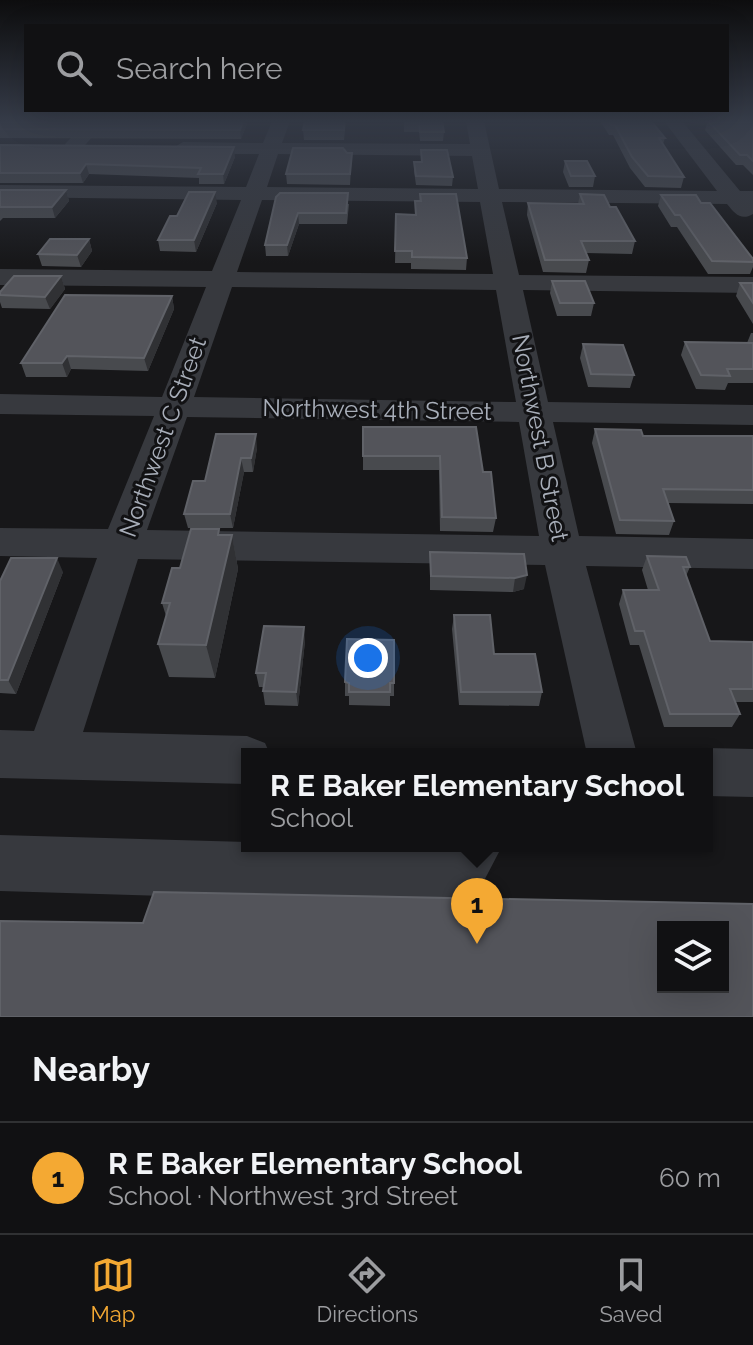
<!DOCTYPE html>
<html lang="en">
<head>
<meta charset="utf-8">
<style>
	:root { --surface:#111113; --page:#1e1f21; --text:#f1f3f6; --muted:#9c9da0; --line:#303133; --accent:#f4a933 }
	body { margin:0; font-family:Raleway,sans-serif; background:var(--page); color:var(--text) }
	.controls { position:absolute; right:24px; bottom:24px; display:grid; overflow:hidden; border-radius:0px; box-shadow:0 8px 32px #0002 }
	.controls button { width:72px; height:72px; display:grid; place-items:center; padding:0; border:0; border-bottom:2px solid var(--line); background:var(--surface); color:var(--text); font:40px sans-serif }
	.you { position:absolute; left:368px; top:658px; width:28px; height:28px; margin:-20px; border:6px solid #fff; border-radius:50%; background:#1a73e8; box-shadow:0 0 0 12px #1a73e833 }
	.badge { display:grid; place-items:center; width:52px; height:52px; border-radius:50%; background:var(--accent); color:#111; font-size:26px; font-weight:700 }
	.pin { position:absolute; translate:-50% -66px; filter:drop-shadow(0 2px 4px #0008) }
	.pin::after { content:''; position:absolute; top:42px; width:28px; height:24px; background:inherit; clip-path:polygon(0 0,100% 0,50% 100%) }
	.popup { position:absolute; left:241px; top:748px; width:472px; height:104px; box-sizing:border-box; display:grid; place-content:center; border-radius:0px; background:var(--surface); filter:drop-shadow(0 2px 6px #0005); font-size:26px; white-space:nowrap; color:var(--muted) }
	.popup b { font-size:30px; color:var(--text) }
	.popup::after { content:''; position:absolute; left:50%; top:100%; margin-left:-16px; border:16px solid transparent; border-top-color:var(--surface) }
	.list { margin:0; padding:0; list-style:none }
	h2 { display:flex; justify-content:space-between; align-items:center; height:104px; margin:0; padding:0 32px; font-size:34px }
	h2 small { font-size:26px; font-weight:400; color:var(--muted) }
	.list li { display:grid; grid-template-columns:52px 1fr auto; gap:24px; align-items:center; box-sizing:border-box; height:112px; padding:0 32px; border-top:2px solid var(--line) }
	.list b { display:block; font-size:30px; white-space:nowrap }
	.list p { margin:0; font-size:26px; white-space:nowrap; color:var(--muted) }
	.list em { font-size:26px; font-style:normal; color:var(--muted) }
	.icon { flex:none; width:44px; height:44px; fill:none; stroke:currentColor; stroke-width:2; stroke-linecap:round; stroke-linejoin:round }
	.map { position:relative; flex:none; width:753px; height:1017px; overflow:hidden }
	.search { position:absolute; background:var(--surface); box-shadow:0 8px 32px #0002; left:24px; right:24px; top:24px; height:88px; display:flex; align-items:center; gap:20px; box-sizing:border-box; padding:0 28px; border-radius:0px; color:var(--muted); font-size:30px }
	.sheet { height:216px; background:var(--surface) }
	nav { display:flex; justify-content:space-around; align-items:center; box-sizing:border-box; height:112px; border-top:2px solid var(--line); background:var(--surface); font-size:22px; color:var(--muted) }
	nav a { display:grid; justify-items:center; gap:4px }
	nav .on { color:var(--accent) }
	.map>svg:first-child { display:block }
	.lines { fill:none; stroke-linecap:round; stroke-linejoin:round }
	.minor { fill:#37393e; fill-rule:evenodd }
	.wall { fill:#484a4e }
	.shaded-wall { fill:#303134 }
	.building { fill:#53545a; stroke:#606268; stroke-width:2; fill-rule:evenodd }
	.labels { text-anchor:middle; stroke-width:6; stroke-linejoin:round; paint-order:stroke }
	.street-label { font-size:24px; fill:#a8aeb9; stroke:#121214 }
</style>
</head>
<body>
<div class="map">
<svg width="753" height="1017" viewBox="0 0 753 1017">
	<rect width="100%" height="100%" fill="#171719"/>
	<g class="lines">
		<path class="minor" d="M87 121H106L80 151H66L63 147 66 143Z
			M272 121H290L282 143 470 144 466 121H484L499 189 717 191 664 121H682L740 191H753V214C741 221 735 214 727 204L502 202 519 275 753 277V293L523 290 548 402 753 405V425L553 422 579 536 753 539V569L586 566 637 754H587L545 565 138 559 83 732 247 736 265 743 270 754H247V784L0 778V730L34 731 97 558 0 556V528L108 529 154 416 0 414V394L162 397 206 287 0 285V269L212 271 241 200 0 197V185L246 187 259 154H183L173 148 183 142 263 143ZM278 154 472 156 478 189 267 187ZM262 200 480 202 493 274 237 272ZM232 287 496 290 516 402 194 397ZM187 417 519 422 539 536 147 530Z
			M707 748 753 749V797L707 796V754H691Z
			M0 835 247 842V846H499V852L476 896 456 905 0 891Z"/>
	</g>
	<path class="wall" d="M0 121H248L241 139 0 138Z
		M346 121 344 140H304L303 130Z
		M404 121H442L444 132 443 141H420L419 132H404Z
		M600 121H651L665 138 663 144 684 177 681 188 645 187 630 168 613 135H609Z
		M708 121H753V175L743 165H736L705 130Z
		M0 145 235 157 224 184H199V178L89 174 83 183H0Z
		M421 150 453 177 452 186 416 185 414 171V162H421Z
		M347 153H352L350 185 287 184 286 174Z
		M565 161 595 176 593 187H569L563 172Z
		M0 190H66L69 201 55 218H3L0 221Z
		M420 194 467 258 466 270 411 269V263H395L396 214 415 215V201H419Z
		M580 194 610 207 635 241 632 254 586 253 589 260 586 273 543 272 527 215 528 203 578 204Z
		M661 195 701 203 753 259V267L750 274H708L677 227H671L658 206Z
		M276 197 349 204 347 224H299L288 256H266L265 245Z
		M217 203 196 252 160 251 158 240 177 216Z
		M89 239 92 251 81 267 42 266 38 254Z
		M61 276 65 289 50 309 2 308 0 302V292Z
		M552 281 594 303 591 316H557L550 293Z
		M740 283H753V324L736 296Z
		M172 296 174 309 148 371 71 369 67 377H26L21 363Z
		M751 333H753V383H728L725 390 696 389 681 355 685 342 747 343Z
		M583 344 634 375 630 388 588 387 580 358Z
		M363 427 483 472 496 518 493 532 440 531 439 470H363Z
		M595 429 643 436H753V504L668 503 674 521 669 535 616 534 592 443Z
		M257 448 253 472H244L233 528H188L184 514 205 481Z
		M219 529 220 535H232L238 569 215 678 169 677 158 644 166 616 162 603 180 568Z
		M430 552 524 554V589L513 592 430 590Z
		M647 556 690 567 686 576 710 641 753 642V702H736L740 714 732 727H664L639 645H630L619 604 623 590H648L642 570Z
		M63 572 16 694 0 693V581Z
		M454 615 494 654 542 692 539 706 459 705 452 629Z
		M394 640V696H390V706L349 705V696H345V682Z
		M305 641 298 706 265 705 263 691V687H259L256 673Z"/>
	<path class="shaded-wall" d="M243 121H248L241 139 240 130Z
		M234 147 235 157 224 184 223 174Z
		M86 164 89 174 83 183 80 173Z
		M66 190 69 201 55 218 52 207Z
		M215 192 217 203 196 252 194 240Z
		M298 213 299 224 288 256 287 245Z
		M89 239 92 251 81 267 77 255Z
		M61 276 65 289 50 309 45 297Z
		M172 296 174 309 148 371 144 358Z
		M67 356 71 369 67 377 62 363Z
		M256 434 257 448 253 472 251 458Z
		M241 458 244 472 233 528 230 514Z
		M219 529 226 561 232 535 238 569 215 678 206 645Z
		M57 558 63 572 16 694 8 680Z
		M527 575 524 589 513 592 515 578Z
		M304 627 305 641 298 706 296 692Z"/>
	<path class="building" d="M0 121H243L240 130 0 129Z
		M305 121H344V130H303Z
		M405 121H442L444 132H420L419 123H405Z
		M608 121H651L665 138H659L684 177 648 176 632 157 615 125H611Z
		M708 121H753V161L747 155H740Z
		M0 145 234 147 223 174H198L201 168 86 164 80 173H0Z
		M293 148H343L347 153H352L350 174H286Z
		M421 150H447L453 177 416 176 414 162H422Z
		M565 161H587L595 176H571Z
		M0 190H66L52 207H0Z
		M189 192H215L194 240H158L170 216H177Z
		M280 193H348L346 213H298L287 245H265L276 197Z
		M420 194H456L467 258 412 257V251H395L396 214 416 215 415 201H421Z
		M580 194 604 195 610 207H616L635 241H581L589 260H545L528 203 584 204Z
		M661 195H696L701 203H710L753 259V262L712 261 680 215H675Z
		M50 239H89L77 255 38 254Z
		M14 276H61L45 297 0 295V292Z
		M552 281H585L594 303H560Z
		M740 283H753V303Z
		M65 295 172 296 144 358 67 356 62 363H21Z
		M685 342 753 343V369H727L730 376 701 375Z
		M583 344 623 345 634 375 591 374Z
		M363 427H476L483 472H491L496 518 442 517 440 456H363Z
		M595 429 641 430 643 436H753V490L663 489 674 521 620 520Z
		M216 434H256L251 458H241L230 514H184L193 481H205Z
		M191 529H219L218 535H232L206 645 158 644 170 603H162L172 568H180Z
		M430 552 524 554 527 575 515 578 431 576Z
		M647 556 686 557 690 567H683L710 641 753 642V689H730L740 714H670L644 631H635L623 590H659Z
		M11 558H57L8 680H0V581Z
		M454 615H490L494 654H535L542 692H461Z
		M264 626 304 627 296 692 263 691 266 673H256Z
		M347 639 394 640V683H390V692H349V683L345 682Z
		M154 892 753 904V1017H0V921L143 923ZM663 927H723V987H663Z"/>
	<linearGradient id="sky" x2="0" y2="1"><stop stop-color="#0d0d0e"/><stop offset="0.46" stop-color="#363c49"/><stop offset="1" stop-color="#363c49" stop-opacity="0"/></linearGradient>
	<rect width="753" height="263" fill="url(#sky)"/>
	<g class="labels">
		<g class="street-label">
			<text transform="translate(377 410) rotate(1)" y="8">Northwest 4th Street</text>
			<text transform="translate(163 437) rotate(-70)" y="8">Northwest C Street</text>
			<text transform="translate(540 438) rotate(79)" y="8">Northwest B Street</text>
		</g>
	</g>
</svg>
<div class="controls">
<button><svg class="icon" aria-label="layers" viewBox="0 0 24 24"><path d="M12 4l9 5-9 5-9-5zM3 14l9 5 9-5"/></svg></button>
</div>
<div class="you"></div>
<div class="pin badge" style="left:477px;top:944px">1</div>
<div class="popup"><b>R E Baker Elementary School</b>School</div>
<div class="search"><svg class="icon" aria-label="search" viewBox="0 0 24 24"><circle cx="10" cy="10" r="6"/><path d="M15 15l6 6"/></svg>Search here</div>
</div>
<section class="sheet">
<h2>Nearby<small></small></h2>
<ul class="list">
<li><span class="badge">1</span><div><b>R E Baker Elementary School</b><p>School · Northwest 3rd Street</p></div><em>60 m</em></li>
</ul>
</section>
<nav>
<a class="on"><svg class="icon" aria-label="map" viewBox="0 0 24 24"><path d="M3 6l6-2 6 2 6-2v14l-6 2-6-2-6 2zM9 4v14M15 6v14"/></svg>Map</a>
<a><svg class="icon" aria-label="directions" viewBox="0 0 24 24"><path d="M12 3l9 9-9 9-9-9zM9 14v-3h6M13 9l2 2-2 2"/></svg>Directions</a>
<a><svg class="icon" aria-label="saved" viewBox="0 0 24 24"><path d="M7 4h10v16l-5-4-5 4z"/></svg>Saved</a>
</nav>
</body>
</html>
